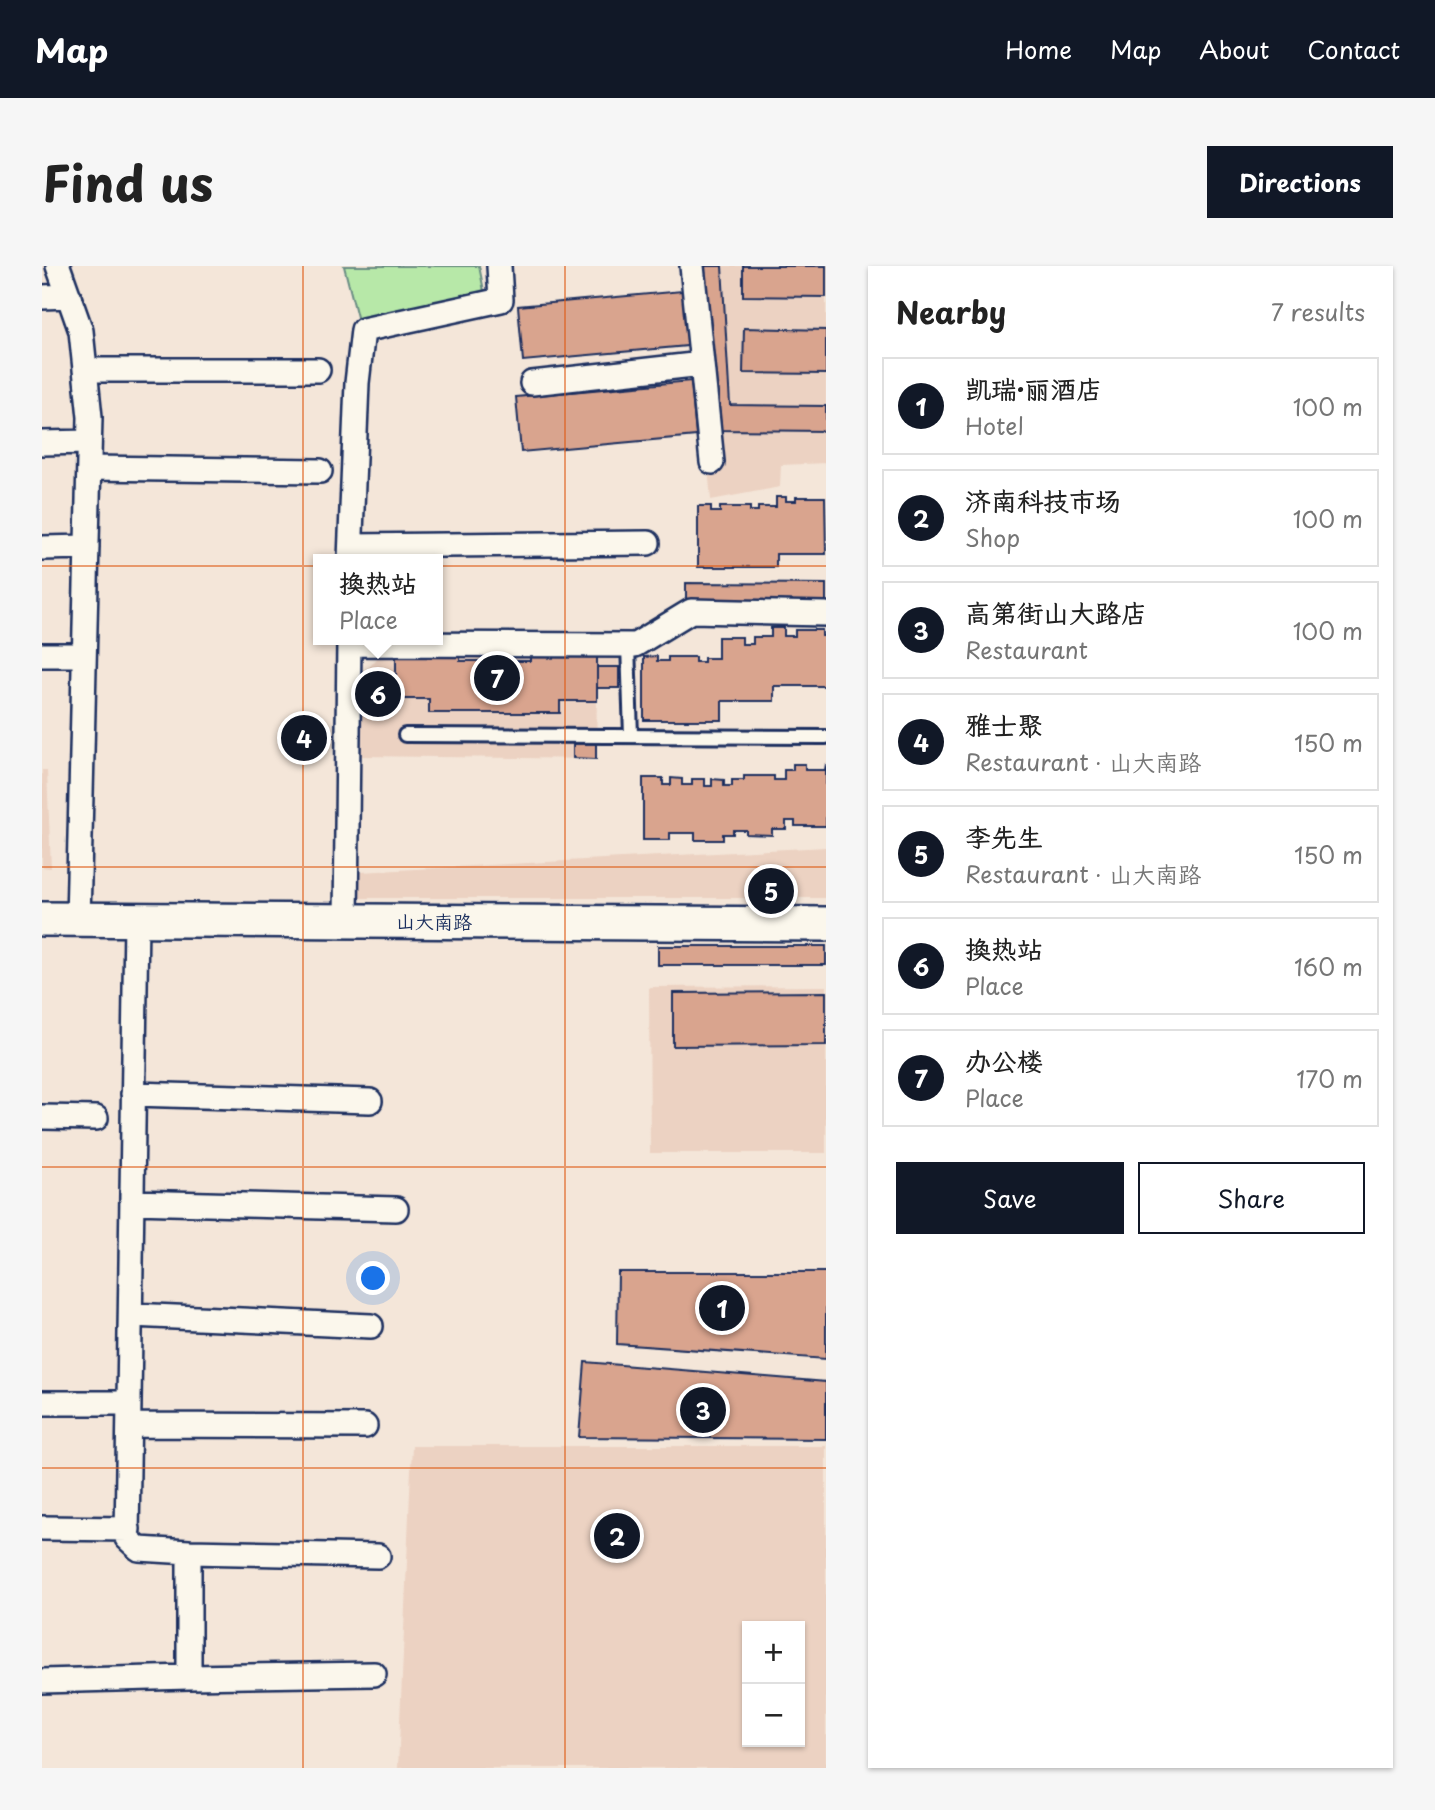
<!DOCTYPE html>
<html lang="en">
<head>
<meta charset="utf-8">
<style>
	:root { --surface:#fff; --page:#f6f6f6; --text:#222; --muted:#767676; --line:#e0e0e0; --accent:#111827 }
	body { margin:0; font-family:"Playpen Sans","LXGW WenKai TC",sans-serif; background:var(--page); color:var(--text) }
	.controls { position:absolute; right:21px; bottom:21px; display:grid; overflow:hidden; border-radius:0px; box-shadow:0 2px 5px #0004 }
	.controls button { width:63px; height:63px; display:grid; place-items:center; padding:0; border:0; border-bottom:2px solid var(--line); background:var(--surface); color:var(--text); font:35px sans-serif }
	.you { position:absolute; left:332px; top:1013px; width:24px; height:24px; margin:-18px; border:5px solid #fff; border-radius:50%; background:#1a73e8; box-shadow:0 0 0 10px #1a73e833 }
	.badge { display:grid; place-items:center; width:46px; height:46px; border-radius:50%; background:var(--accent); color:#fff; font-size:23px; font-weight:700 }
	.pin { position:absolute; translate:-50% -50%; border:4px solid #fff; box-shadow:0 2px 7px #0006 }
	.popup { position:absolute; left:271px; top:288px; width:130px; height:91px; box-sizing:border-box; display:grid; place-content:center; border-radius:0px; background:var(--surface); filter:drop-shadow(0 2px 5px #0005); font-size:23px; white-space:nowrap; color:var(--muted) }
	.popup b { font-size:26px; color:var(--text) }
	.popup::after { content:''; position:absolute; left:50%; top:100%; margin-left:-14px; border:14px solid transparent; border-top-color:var(--surface) }
	.list { margin:0; padding:0; list-style:none }
	h2 { display:flex; justify-content:space-between; align-items:center; height:91px; margin:0; padding:0 28px; font-size:30px }
	h2 small { font-size:23px; font-weight:400; color:var(--muted) }
	.list li { display:grid; grid-template-columns:46px 1fr auto; gap:21px; align-items:center; box-sizing:border-box; height:98px; margin:0 14px 14px; padding:0 14px; border:2px solid var(--line); border-radius:0px }
	.list b { display:block; font-size:26px; white-space:nowrap }
	.list p { margin:0; font-size:23px; white-space:nowrap; color:var(--muted) }
	.list em { font-size:23px; font-style:normal; color:var(--muted) }
	.actions { display:flex; gap:14px; padding:21px 28px }
	.actions a { flex:1; padding:16px 0; border:2px solid var(--accent); border-radius:0px; text-align:center; font-size:24px; color:var(--accent) }
	.actions .main { background:var(--accent); color:#fff }
	.map { position:relative; flex:none; width:784px; height:1502px; overflow:hidden; border-radius:0px }
	header { display:flex; align-items:center; gap:42px; box-sizing:border-box; height:98px; padding:0 35px; background:var(--accent); color:#fff }
	header strong { font-size:33px }
	nav { display:flex; gap:38px; margin-inline-start:auto; font-size:24px }
	.intro { display:flex; align-items:center; justify-content:space-between; box-sizing:border-box; height:168px; padding:0 42px }
	h1 { margin:0; font-size:49px }
	.button { padding:18px 32px; border-radius:0px; background:var(--accent); color:#fff; font-size:24px; font-weight:700 }
	main { display:flex; gap:42px; padding:0 42px }
	aside { flex:1; background:var(--surface); border-radius:0px; box-shadow:0 2px 5px #0004 }
	.map>svg:first-child { display:block }
	.built { fill:#ecd2c2; fill-rule:evenodd }
	.green { fill:#b7e8a8; stroke:#698c83; stroke-width:2 }
	.building { fill:#d9a48e; stroke:#1b2f5e; stroke-width:2 }
	.lines { fill:none; stroke-linecap:round; stroke-linejoin:round }
	.service-casing { stroke:#1b2f5e; stroke-width:18 }
	.minor-casing { stroke:#1b2f5e; stroke-width:28 }
	.secondary-casing { stroke:#1b2f5e; stroke-width:38 }
	.service { stroke:#fbf7ec; stroke-width:12 }
	.minor { stroke:#fbf7ec; stroke-width:23 }
	.secondary { stroke:#fbf7ec; stroke-width:33 }
	.grid { fill:none; stroke:#de5710; stroke-width:2; stroke-opacity:0.55 }
	.labels { text-anchor:middle; stroke-width:5; stroke-linejoin:round; paint-order:stroke }
	.street-label { font-size:19px; fill:#1b2f5e; stroke:#fbf7ec }
</style>
</head>
<body>
<header>
<strong>Map</strong>
<nav><a>Home</a><a>Map</a><a>About</a><a>Contact</a></nav>
</header>
<div class="intro"><h1>Find us</h1><a class="button">Directions</a></div>
<main>
<div class="map">
<svg width="784" height="1502" viewBox="0 0 784 1502">
	<rect width="100%" height="100%" fill="#f4e6d9"/>
	<filter id="ink" filterUnits="userSpaceOnUse"><feTurbulence type="fractalNoise" baseFrequency=".0143" numOctaves="2"/><feDisplacementMap in="SourceGraphic" scale="14" xChannelSelector="R" yChannelSelector="G"/><feConvolveMatrix kernelMatrix="1 2 1 2 8 2 1 2 1" color-interpolation-filters="sRGB"/></filter>
	<g filter="url(#ink)">
		<path class="built" d="M647 0H784V197L739 199 738 221 669 234Z
			M576 372 577 422H555L554 493 318 490 319 410 352 374Z
			M0 504H5L9 602 0 601Z
			M784 581V632H318V606Z
			M784 720V887H608L607 721Z
			M370 1180H784V1502H356ZM705 1360H758V1476H705Z"/>
		<path class="green" d="M302 0H437L443 30 316 55Z"/>
		<path class="building" d="M659 0H680L688 139 784 140V165L670 164Z
			M701 0H784V31L701 30Z
			M651 24 656 79 481 95 476 40Z
			M702 62 784 64V108L701 107Z
			M649 115 654 170 479 186 474 131Z
			M734 231H744V235H754V231H783L784 288H734V301H656V240H669V246H678V241H708V245H716V241H734Z
			M644 317 784 318V337L644 336Z
			M729 362H742V370H753V364H780V370H784V420H732V435H680V454H602V391L615 390V395H626V391H653V396H662V392H676V371H700V378H711V371H729Z
			M354 389H418V395H488V390L555 391V435H518V447H387V433H354Z
			M555 401H577V422H555Z
			M322 411H350V445H322Z
			M531 478H554V493L531 492Z
			M751 498H763V504H783L784 498V560H753V555H744V563H730V569L704 568V564H691V568H681V574H653V567H628V574H601V512H621V519H629V512L640 513V519H650V513H663V520H670V513L682 514V520H690V514H702V510H732V514H742V504H751Z
			M616 680H784V699H616Z
			M784 726V779L631 780V727Z
			M576 1006H784V1093L575 1078Z
			M543 1096 784 1116V1173L537 1171Z"/>
		<g class="lines">
			<defs>
				<path id="service" d="M586 379 589 470
					M363 469 784 471"/>
				<path id="minor" d="M16 0 39 65 48 151 36 654
					M650 0 670 196
					M0 31 27 30
					M43 104H276
					M490 117 660 98
					M0 177 47 176
					M47 202 278 205
					M309 280 606 277
					M0 282 45 281
					M308 293 315 117 321 64 459 34 457 0
					M307 378 593 379 649 345 784 348
					M0 389H42
					M94 654 85 1272 97 1283 147 1286V1411L332 1408
					M304 655 307 374
					M91 828 328 835
					M0 851 54 852
					M90 936 354 943
					M89 1049 329 1060
					M0 1137H87
					M87 1159 323 1160
					M0 1262 86 1263
					M147 1286 336 1290
					M0 1415 147 1411"/>
				<path id="secondary" d="M0 653 784 658"/>
			</defs>
			<use href="#service" class="service-casing"/>
			<use href="#minor" class="minor-casing"/>
			<use href="#secondary" class="secondary-casing"/>
			<use href="#service" class="service"/>
			<use href="#minor" class="minor"/>
			<use href="#secondary" class="secondary"/>
		</g>
	</g>
	<path class="grid" d="M261 0V1502M523 0V1502M0 300H784M0 601H784M0 901H784M0 1202H784"/>
	<g class="labels">
		<g class="street-label">
			<text x="392" y="663">山大南路</text>
		</g>
	</g>
</svg>
<div class="controls">
<button>+</button>
<button>−</button>
</div>
<div class="you"></div>
<div class="pin badge" style="left:680px;top:1042px">1</div>
<div class="pin badge" style="left:575px;top:1270px">2</div>
<div class="pin badge" style="left:661px;top:1144px">3</div>
<div class="pin badge" style="left:262px;top:472px">4</div>
<div class="pin badge" style="left:729px;top:625px">5</div>
<div class="pin badge" style="left:336px;top:428px">6</div>
<div class="popup"><b>换热站</b>Place</div>
<div class="pin badge" style="left:455px;top:412px">7</div>
</div>
<aside>
<h2>Nearby<small>7 results</small></h2>
<ul class="list">
<li><span class="badge">1</span><div><b>凯瑞·丽酒店</b><p>Hotel</p></div><em>100 m</em></li>
<li><span class="badge">2</span><div><b>济南科技市场</b><p>Shop</p></div><em>100 m</em></li>
<li><span class="badge">3</span><div><b>高第街山大路店</b><p>Restaurant</p></div><em>100 m</em></li>
<li><span class="badge">4</span><div><b>雅士聚</b><p>Restaurant · 山大南路</p></div><em>150 m</em></li>
<li><span class="badge">5</span><div><b>李先生</b><p>Restaurant · 山大南路</p></div><em>150 m</em></li>
<li><span class="badge">6</span><div><b>换热站</b><p>Place</p></div><em>160 m</em></li>
<li><span class="badge">7</span><div><b>办公楼</b><p>Place</p></div><em>170 m</em></li>
</ul>
<div class="actions"><a class="main">Save</a><a>Share</a></div>
</aside>
</main>
</body>
</html>
